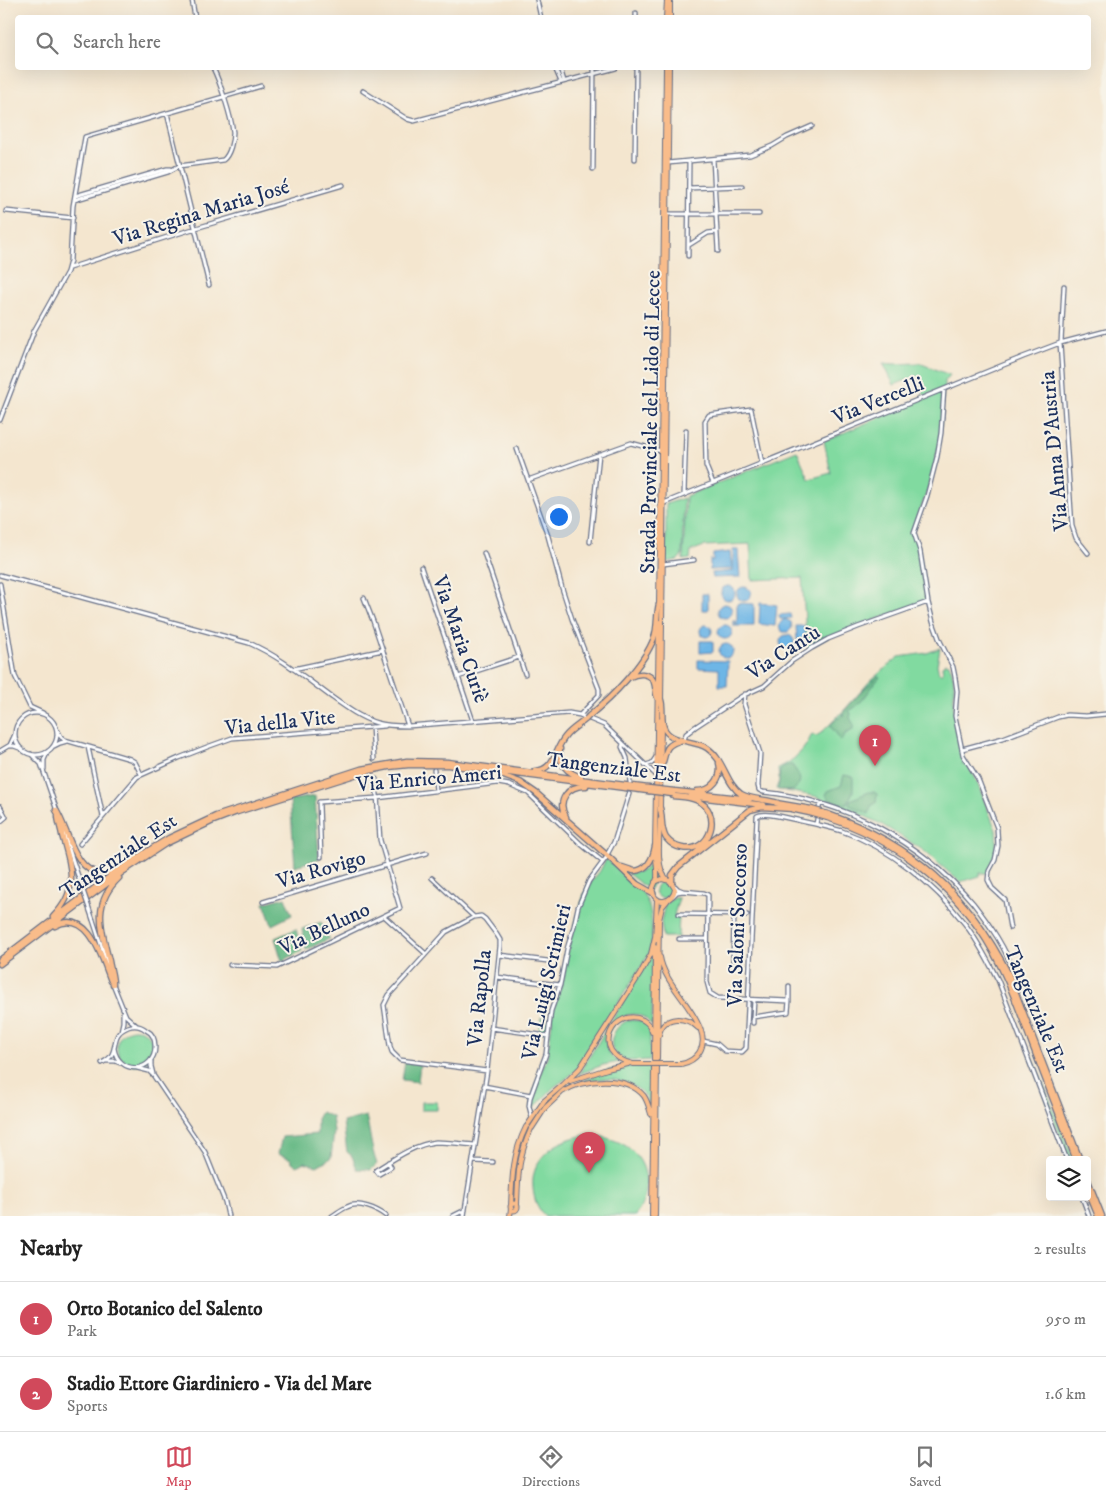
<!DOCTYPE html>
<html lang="en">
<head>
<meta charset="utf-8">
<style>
	:root { --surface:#fff; --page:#f2f2f2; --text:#222; --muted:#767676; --line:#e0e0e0; --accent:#d1495b }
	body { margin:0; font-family:"IM FELL DW Pica",serif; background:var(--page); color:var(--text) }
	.controls { position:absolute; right:15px; bottom:15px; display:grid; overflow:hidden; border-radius:5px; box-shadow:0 5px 20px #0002 }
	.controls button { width:45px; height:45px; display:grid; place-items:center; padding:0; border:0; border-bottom:1px solid var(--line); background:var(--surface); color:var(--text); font:25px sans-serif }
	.you { position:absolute; left:558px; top:516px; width:18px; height:18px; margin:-12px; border:4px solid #fff; border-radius:50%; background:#1a73e8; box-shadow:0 0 0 8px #1a73e833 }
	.badge { display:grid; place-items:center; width:32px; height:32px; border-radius:50%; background:var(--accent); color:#fff; font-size:16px; font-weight:700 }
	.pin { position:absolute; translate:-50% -41px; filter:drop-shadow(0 1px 2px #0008) }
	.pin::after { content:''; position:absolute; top:26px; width:18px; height:15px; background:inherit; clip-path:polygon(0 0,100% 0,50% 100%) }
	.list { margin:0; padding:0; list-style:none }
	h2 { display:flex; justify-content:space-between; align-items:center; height:65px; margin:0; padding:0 20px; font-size:21px }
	h2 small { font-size:16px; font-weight:400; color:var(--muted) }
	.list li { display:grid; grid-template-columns:32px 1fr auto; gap:15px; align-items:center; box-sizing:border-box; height:75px; padding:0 20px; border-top:1px solid var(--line) }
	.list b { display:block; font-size:19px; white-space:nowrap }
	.list p { margin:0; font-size:16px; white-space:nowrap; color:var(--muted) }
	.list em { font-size:16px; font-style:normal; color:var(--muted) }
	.icon { flex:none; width:28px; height:28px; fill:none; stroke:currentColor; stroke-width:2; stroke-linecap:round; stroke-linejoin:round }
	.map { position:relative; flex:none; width:1106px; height:1216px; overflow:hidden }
	.search { position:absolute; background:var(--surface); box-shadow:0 5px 20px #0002; left:15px; right:15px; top:15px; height:55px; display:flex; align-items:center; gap:12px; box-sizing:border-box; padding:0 18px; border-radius:5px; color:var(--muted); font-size:19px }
	.sheet { height:215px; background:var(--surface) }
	nav { display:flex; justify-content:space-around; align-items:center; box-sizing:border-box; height:70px; border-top:1px solid var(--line); background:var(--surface); font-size:14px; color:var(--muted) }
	nav a { display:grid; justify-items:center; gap:2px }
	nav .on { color:var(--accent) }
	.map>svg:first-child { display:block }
	.green { fill:#81daa0; stroke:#4e847f }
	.forest { fill:#68ba86; stroke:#427472 }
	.water { fill:#6eb6e6; stroke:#4472a2 }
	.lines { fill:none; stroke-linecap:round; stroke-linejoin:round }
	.minor-casing { stroke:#676f86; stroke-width:5.5 }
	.major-casing { stroke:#676f86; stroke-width:6 }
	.highway-casing { stroke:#676f86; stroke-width:7 }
	.minor { stroke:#fff; stroke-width:3 }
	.major { stroke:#f9bc8a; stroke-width:4 }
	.highway { stroke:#f9bc8a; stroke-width:4.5 }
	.minor-bridge-casing { stroke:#676f86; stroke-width:5.5; stroke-linecap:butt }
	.major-bridge-casing { stroke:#676f86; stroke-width:6; stroke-linecap:butt }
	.highway-bridge-casing { stroke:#676f86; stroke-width:7; stroke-linecap:butt }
	.minor-bridge { stroke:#fff; stroke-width:3 }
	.major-bridge { stroke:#f9bc8a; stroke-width:4 }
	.highway-bridge { stroke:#f9bc8a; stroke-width:4.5 }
	.labels { text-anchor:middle; stroke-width:4; stroke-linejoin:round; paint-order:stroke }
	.street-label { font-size:21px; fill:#1b2f5e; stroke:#f7f3e8 }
</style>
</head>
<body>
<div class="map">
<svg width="1106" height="1216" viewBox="0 0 1106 1216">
	<rect width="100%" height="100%" fill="#f7f3e8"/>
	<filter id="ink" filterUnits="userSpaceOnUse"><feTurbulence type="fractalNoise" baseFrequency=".02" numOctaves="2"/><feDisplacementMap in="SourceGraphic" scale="10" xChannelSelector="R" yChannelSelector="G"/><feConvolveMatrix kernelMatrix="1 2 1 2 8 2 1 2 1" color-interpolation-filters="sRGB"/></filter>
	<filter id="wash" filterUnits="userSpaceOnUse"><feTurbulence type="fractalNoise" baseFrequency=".0096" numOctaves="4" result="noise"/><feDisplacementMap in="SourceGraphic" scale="20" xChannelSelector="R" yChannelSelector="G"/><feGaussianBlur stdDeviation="1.12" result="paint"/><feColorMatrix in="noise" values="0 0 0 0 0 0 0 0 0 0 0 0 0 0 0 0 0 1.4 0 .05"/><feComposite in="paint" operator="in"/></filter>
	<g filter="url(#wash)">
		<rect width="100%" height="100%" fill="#f4e6cf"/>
		<path class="green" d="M883 363 894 364 919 363 950 375 945 381V388L924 396 917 376 894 385Z
			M940 392 943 394C941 415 941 436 936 457 931 482 922 507 912 531L919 549 926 601 829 637 807 648 802 578 752 580 750 544 704 546 691 551 690 559 683 560 686 496 797 451 809 479 831 473 824 441Z
			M684 498 682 555 678 560 667 562 666 561V504Z
			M940 648 937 665 939 673H943L942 666 946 663 949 664C958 681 952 698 954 716 956 729 960 742 962 756L965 762 962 763V764H967L975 777 996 830C998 846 994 859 987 873H980V876L960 882 923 850 881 824 852 810 814 796 776 789 779 781 778 768C794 761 805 750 812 734L816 736 821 733 847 707 871 680 899 657 927 653Z
			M606 859C618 869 631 879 641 891 654 906 654 936 649 954L576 1070 567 1078 554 1087 532 1110 531 1109 535 1085 547 1058 554 1008 564 977 569 945 584 894 588 886 600 871Z
			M654 859 655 878 650 889 642 885 626 872C639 874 647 870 654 859Z
			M655 890a8 8 0 1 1 16 0a8 8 0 1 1-16 0Z
			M674 898H679L674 915 679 916 678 937H663L661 921 665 904Z
			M653 953 652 1026C629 991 584 1044 619 1062L603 1065 576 1075 580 1072Z
			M541 1017 548 1019 546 1033 539 1032Z
			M629 1020C638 1020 646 1021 650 1029V1060C643 1060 634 1062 626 1060 603 1053 610 1027 629 1020Z
			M117 1047a18 18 0 1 1 36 0a18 18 0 1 1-36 0Z
			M1032 1055 1074 1160H1069L1030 1056Z
			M624 1066H650L651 1108C642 1079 608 1076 582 1081L606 1071Z
			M421 1102H437V1110H421Z
			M588 1135C601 1136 615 1139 626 1146 650 1162 652 1195 635 1216H545C537 1208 534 1199 533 1188 530 1156 559 1138 588 1135Z"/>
		<path class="forest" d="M878 676 880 677C870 688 863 704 849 711L851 713 850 718 853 723V730L845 734 843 739 840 741 836 733 830 726 834 721 845 714 841 715 858 695Z
			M788 765H792C800 776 804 781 793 791L778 790C779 786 779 770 781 769 782 766 786 766 788 765Z
			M844 775 853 777V792L846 805 830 800 826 795 828 791 841 786Z
			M869 792H874L877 794 876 803 871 806 869 814 849 805 850 800Z
			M315 796 319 859 295 866 290 800Z
			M285 897 292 915 272 925 264 903Z
			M321 922 329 939 306 950 302 929Z
			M296 929 302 951 282 961 275 938Z
			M405 1062 420 1064 418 1082 402 1080Z
			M321 1112 332 1117 334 1132 331 1158 317 1166 304 1162 297 1166 292 1162 291 1159 278 1154 282 1137 317 1134V1119Z
			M366 1116C370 1132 371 1148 377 1164L371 1170 357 1169 352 1156 347 1152 343 1122Z"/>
		<path class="water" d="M733 550H738L740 577 713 578 712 573 733 571Z
			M730 552 732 569 710 570V560H713V554Z
			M721 593a7 7 0 1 1 14 0a7 7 0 1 1-14 0Z
			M737 594a7 7 0 1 1 14 0a7 7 0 1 1-14 0Z
			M702 594H708V610H702Z
			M738 603 754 604V626H733V621H735V625H737V604Z
			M760 603 777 605 775 626 759 624Z
			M718 611a7 7 0 1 1 14 0a7 7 0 1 1-14 0Z
			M790 614 791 618 785 619 791 622 792 628 788 632H783C777 628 779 622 785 619H780L779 615Z
			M700 631a6 6 0 1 1 12 0a6 6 0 1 1-12 0Z
			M718 632a7 7 0 1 1 14 0a7 7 0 1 1-14 0Z
			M796 626H804L805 639 797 640Z
			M780 642a7 7 0 1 1 14 0a7 7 0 1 1-14 0Z
			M700 641H713V652L700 653Z
			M719 651a7 7 0 1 1 14 0a7 7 0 1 1-14 0Z
			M698 660 728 661 727 686H719V669L698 668Z"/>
	</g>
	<g filter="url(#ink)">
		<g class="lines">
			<defs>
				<path id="minor" d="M192 0 195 18
					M537 0 541 18
					M636 18V13
					M555 68 561 82
					M560 68 564 81
					M363 91 407 119 414 121 616 68
					M167 113 209 285
					M635 159 636 68
					M713 159 718 251
					M668 163 750 155 772 146 787 137 812 126
					M593 169 594 68
					M689 188 742 186
					M75 196 167 169H171
					M74 200 168 172 179 166 223 160C230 155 233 140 233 132 231 116 220 82 213 68
					M6 211 73 218
					M668 214H759
					M689 245 708 233 717 232
					M688 256 689 162
					M69 268 196 228 343 185
					M1060 343 1072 526 1076 538 1088 553
					M1061 343 1064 286
					M944 389 941 433 937 457 927 496 914 533 920 551 928 602 933 622 940 641 953 667 955 677 957 691 955 716 963 755 978 779 997 828 998 846 995 860 989 871 988 880 992 888 1005 900 1010 928
					M0 420 34 331 67 272 70 261 73 206 85 137 261 86
					M517 449 548 536 562 588 572 619 599 689V695L580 715
					M528 480 631 443 661 451
					M713 483 706 466 705 421 709 415 751 409 762 463
					M684 495 686 430
					M664 503 1023 357 1060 343 1106 331
					M590 542 599 454
					M484 553 525 674
					M663 564 694 560
					M421 567 473 721
					M0 575 249 643C279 656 304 677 330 696 344 706 360 718 377 723 387 726 397 726 408 726L569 713 580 715 604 725 657 776
					M0 584 15 676 30 707 43 713
					M364 598 373 621 408 726
					M293 669 383 650
					M458 677 519 657
					M745 694 744 704 760 753 758 786 759 790 763 792C844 800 920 841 973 903 990 925 1006 948 1015 975
					M15 734a21 21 0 1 1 42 0a21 21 0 1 1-42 0Z
					M372 727 374 759
					M58 731 61 737 65 740 130 759 135 762 141 774
					M684 740 686 734 695 727 742 696 764 686 792 661 812 648 828 639 858 627 928 602
					M623 744 622 747 627 758 630 782
					M9 746H14L22 749
					M54 746 60 743 67 741
					M88 747 103 817
					M962 749 1003 738 1058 717 1067 715 1086 716 1106 714
					M0 751 10 745 15 734
					M31 754 41 764 57 811
					M646 765 652 763 656 757
					M44 769V760L48 751
					M434 770 436 791
					M0 806 6 817 0 822
					M816 824 820 803
					M63 831 75 867
					M80 844 137 777 179 758 207 747 232 738 385 726
					M608 853 614 842 629 794
					M321 857 319 802 377 798 498 783 509 785 528 793 581 844 603 862
					M432 878 474 917
					M683 891 704 893 708 895 707 982 710 993 718 998 789 1001 788 1012 753 1017 754 1001
					M673 896 677 892 683 891 678 889 675 886
					M263 902 427 853
					M679 914 747 915
					M384 916 426 954
					M93 920 108 966
					M679 939H707
					M499 955 548 961
					M733 961 734 915
					M230 965 277 967 400 908 380 840 376 779
					M497 977 560 985
					M113 984 126 1016 136 1025
					M789 1001V986
					M753 1023V1017
					M491 1028 548 1036
					M121 1031 123 1022V1013
					M703 1041 717 1044 725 1051 742 1052 746 1048 757 816C765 811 791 819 801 821 815 824 829 827 842 831 890 848 934 884 965 924 978 941 988 961 998 980L1067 1160
					M107 1061H115L120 1063
					M151 1061V1066L153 1074
					M102 1063C105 1061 109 1059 111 1056 118 1045 111 1034 128 1027 134 1025 141 1026 146 1030 152 1033 155 1039 155 1046 156 1073 118 1076 114 1048
					M137 1068 149 1071 153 1075 205 1152 225 1202 228 1216
					M484 1086 531 1095
					M532 1118 529 1106 530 1098 546 1054 551 1011 560 985 567 949 574 926 578 907 589 881 606 858
					M473 1161 493 1162
					M388 1162 391 1167 379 1174 376 1170C394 1159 415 1144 436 1142 449 1142 462 1144 475 1145
					M1082 1197 1089 1216
					M332 1216C337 1213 342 1209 347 1207 358 1201 377 1209 386 1216
					M453 1216 465 1210
					M464 1216 487 1071 500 946V940L497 935 485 919 481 916 474 917 446 932 389 995 384 1005 390 1046 392 1052 400 1060 487 1071"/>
				<path id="major" d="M666 18 667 0
					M670 18V0
					M659 605 666 68
					M661 703 669 68
					M660 810 661 720
					M660 820C660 835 655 867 666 878
					M655 882 662 879 670 881 675 889C673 902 657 906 653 893 651 887 656 884 657 878 658 869 655 855 655 846L659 622
					M655 940 657 899
					M660 957C664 983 693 1006 701 1031 707 1047 697 1061 681 1064
					M659 1035C663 1014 687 1016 698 1028
					M654 1059 655 947
					M657 1059 659 920 662 907 667 901
					M633 1064C587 1053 615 1006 643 1020 648 1023 651 1026 652 1032
					M570 1081 607 1069 628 1064
					M563 1085 580 1068 640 974 651 954 655 937
					M562 1092C584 1079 625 1074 644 1096 648 1102 649 1108 651 1114
					M527 1126 544 1101 564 1084
					M532 1128 545 1108 564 1090
					M510.5 1207a3.5 3.5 0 1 1 7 0a3.5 3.5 0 1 1-7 0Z
					M517 1205C518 1175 518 1157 531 1129
					M511 1206C512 1177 513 1153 526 1127
					M510 1216 511 1208
					M652 1216 654 1066
					M655 1216 657 1066"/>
				<path id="highway" d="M630 677C637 673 648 672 653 680 656 685 655 692 657 697
					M661 700C664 710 660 721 665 730 673 743 695 740 707 748 724 759 726 784 741 794 751 800 766 799 778 803
					M589 716C611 698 644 665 654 638 658 627 656 615 659 604
					M560 749C558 763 567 773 581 777
					M661 767C668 752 661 746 682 740
					M535 771C555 770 554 750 565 737 570 730 579 725 586 719
					M501 775 520 782 536 793 611 859 637 884 653 893
					M674 791 750 799
					M697 791C712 791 723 778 719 763
					M690 796 764 805
					M776 803 811 809
					M660 808C663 818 660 828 666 838 670 843 676 847 682 848 711 854 724 811 696 800 689 797 681 797 673 796
					M791 809 810 813
					M56 810C71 834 77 890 119 868
					M828 814C913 844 968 894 1009 975L1080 1160
					M566 817C556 801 568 785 586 786
					M828 818C888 837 942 876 979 929 1002 962 1016 1001 1030 1039 1045 1079 1061 1119 1076 1160
					M622 867 634 871C648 870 653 859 655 846
					M672 883V875L678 867 750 810 762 807 794 809
					M53 917C80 890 71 867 62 835 61 828 58 822 58 815
					M55 926C89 908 102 958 111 981
					M0 960 117 871 146 852 169 838 216 816 361 769 407 761 447 762 648 788
					M0 964 124 871 165 844 211 822 237 812 364 772 388 767 408 765H448L648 791
					M113 984C113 976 110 968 109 961 101 929 92 903 119 878
					M1087 1178 1102 1216
					M1087 1189 1098 1216"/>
			</defs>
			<use href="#minor" class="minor-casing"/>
			<use href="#major" class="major-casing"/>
			<use href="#highway" class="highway-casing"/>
			<use href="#minor" class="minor"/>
			<use href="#major" class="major"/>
			<use href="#highway" class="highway"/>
			<defs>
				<path id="minor-bridge" d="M75 867 93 920"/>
				<path id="major-bridge" d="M633 1064H681"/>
				<path id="highway-bridge" d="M586 719 589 716
					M648 788 674 791
					M648 791 673 794
					M811 809 828 814
					M810 813 828 818"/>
			</defs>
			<use href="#minor-bridge" class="minor-bridge-casing"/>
			<use href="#major-bridge" class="major-bridge-casing"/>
			<use href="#highway-bridge" class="highway-bridge-casing"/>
			<use href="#minor-bridge" class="minor-bridge"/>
			<use href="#major-bridge" class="major-bridge"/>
			<use href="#highway-bridge" class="highway-bridge"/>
		</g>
	</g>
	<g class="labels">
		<g class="street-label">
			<text transform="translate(201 212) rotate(-17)" y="7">Via Regina Maria José</text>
			<text transform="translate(878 400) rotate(-22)" y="7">Via Vercelli</text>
			<text transform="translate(650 422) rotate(-89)" y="7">Strada Provinciale del Lido di Lecce</text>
			<text transform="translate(1054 451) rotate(-95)" y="7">Via Anna D'Austria</text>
			<text transform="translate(461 639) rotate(71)" y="7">Via Maria Curiè</text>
			<text transform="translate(783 652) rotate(-33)" y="7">Via Cantù</text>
			<text transform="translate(280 722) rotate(-6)" y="7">Via della Vite</text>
			<text transform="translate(614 767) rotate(7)" y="7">Tangenziale Est</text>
			<text transform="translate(429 778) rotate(-5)" y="7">Via Enrico Ameri</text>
			<text transform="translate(118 856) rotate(-34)" y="7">Tangenziale Est</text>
			<text transform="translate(321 869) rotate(-16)" y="7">Via Rovigo</text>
			<text transform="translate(737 925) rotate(-88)" y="7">Via Saloni Soccorso</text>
			<text transform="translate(324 928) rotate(-25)" y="7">Via Belluno</text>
			<text transform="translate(546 982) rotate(-77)" y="7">Via Luigi Scrimieri</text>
			<text transform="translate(479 998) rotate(-84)" y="7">Via Rapolla</text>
			<text transform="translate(1037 1009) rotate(67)" y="7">Tangenziale Est</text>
		</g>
	</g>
</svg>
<div class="controls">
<button><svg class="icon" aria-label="layers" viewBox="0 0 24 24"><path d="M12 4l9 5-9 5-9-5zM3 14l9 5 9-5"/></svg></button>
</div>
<div class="you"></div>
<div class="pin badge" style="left:875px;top:766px">1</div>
<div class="pin badge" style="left:589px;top:1173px">2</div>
<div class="search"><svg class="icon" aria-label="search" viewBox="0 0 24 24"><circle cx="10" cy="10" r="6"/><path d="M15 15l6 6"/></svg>Search here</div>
</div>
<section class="sheet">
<h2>Nearby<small>2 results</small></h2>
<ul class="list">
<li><span class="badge">1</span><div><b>Orto Botanico del Salento</b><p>Park</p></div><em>950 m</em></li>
<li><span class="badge">2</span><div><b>Stadio Ettore Giardiniero - Via del Mare</b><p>Sports</p></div><em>1.6 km</em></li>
</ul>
</section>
<nav>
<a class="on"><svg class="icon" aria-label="map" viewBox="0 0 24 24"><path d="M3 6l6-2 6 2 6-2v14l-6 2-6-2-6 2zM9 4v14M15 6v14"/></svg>Map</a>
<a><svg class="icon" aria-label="directions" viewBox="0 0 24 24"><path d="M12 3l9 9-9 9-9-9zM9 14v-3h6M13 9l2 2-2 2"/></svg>Directions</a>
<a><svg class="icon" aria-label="saved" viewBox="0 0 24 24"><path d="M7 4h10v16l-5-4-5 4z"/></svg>Saved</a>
</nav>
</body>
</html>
